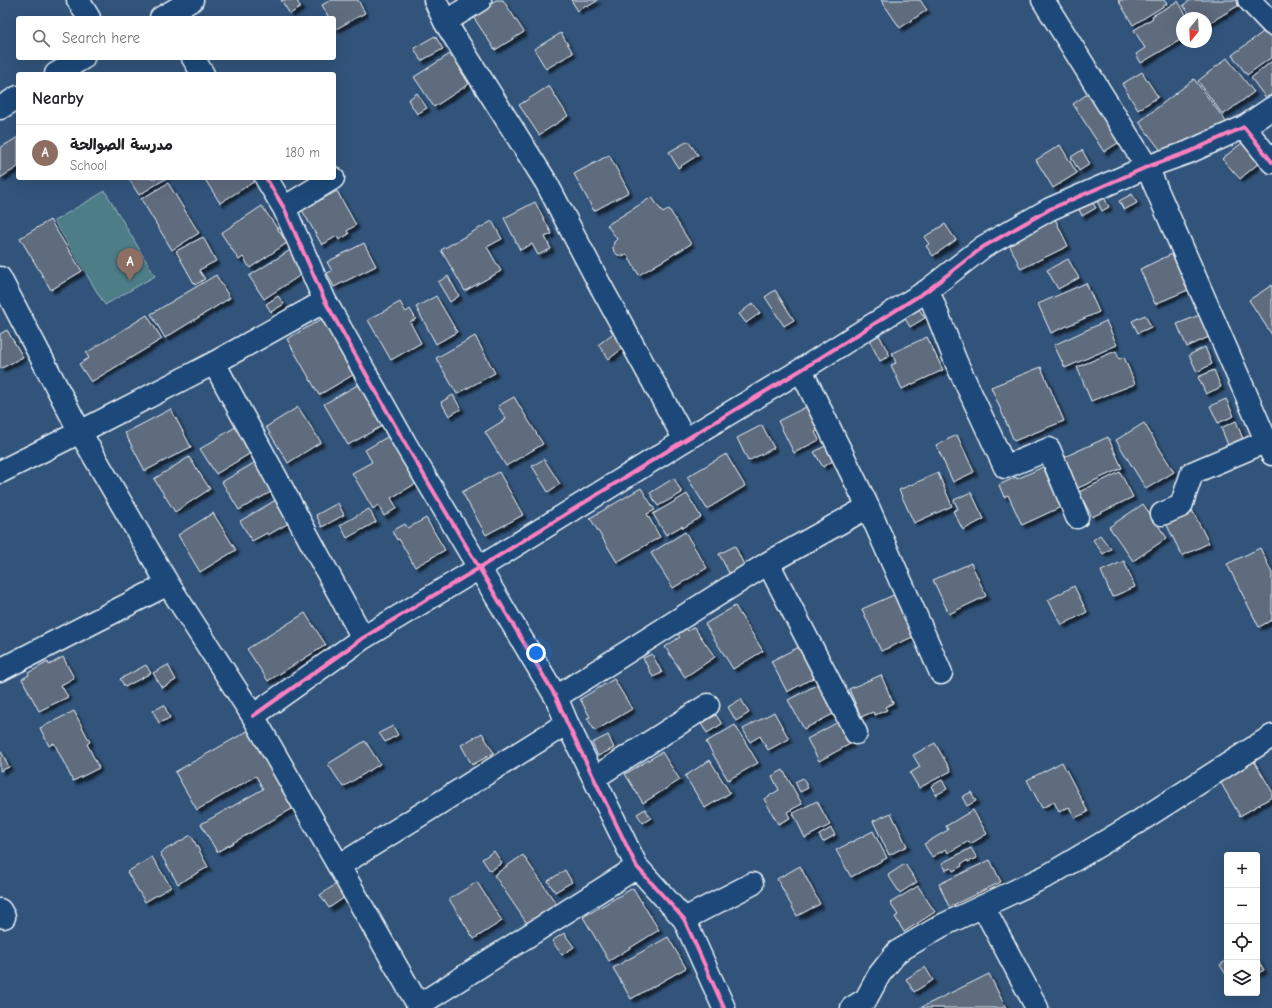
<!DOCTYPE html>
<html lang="en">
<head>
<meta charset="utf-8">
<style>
	:root { --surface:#fff; --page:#f2f2f2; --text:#202124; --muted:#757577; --line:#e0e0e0; --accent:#84575d }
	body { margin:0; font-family:"Comic Neue","Playpen Sans Arabic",sans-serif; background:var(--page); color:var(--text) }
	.controls { position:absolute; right:12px; bottom:12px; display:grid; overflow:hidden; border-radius:4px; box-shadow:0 4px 16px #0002 }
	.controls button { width:36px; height:36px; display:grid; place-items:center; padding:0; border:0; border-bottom:1px solid var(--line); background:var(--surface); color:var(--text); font:20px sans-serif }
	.compass { position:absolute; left:1176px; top:12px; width:36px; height:36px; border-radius:50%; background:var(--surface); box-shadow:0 4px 16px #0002; rotate:198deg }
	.you { position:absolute; left:536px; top:653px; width:14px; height:14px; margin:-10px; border:3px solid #fff; border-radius:50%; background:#1a73e8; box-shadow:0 0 0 6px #1a73e833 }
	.badge { display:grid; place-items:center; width:26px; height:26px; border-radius:50%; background:var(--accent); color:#fff; font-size:13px; font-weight:700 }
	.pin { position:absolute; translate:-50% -33px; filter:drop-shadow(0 1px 2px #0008) }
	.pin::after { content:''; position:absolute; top:21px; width:14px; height:12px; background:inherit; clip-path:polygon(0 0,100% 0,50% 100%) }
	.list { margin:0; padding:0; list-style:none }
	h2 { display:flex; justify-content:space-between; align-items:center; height:52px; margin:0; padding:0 16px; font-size:17px }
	h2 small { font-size:13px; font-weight:400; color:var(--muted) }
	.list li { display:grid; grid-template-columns:26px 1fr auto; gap:12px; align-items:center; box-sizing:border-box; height:56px; padding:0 16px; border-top:1px solid var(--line) }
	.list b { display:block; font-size:15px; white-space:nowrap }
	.list p { margin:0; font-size:13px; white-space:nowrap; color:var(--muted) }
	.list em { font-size:13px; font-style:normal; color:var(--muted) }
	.icon { flex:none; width:22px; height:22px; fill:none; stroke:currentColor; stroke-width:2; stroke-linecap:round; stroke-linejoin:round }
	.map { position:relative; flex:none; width:1272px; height:1008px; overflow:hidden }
	.search { position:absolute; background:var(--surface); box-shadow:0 4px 16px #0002; left:16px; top:16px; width:320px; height:44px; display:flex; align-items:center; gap:10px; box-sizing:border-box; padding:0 14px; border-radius:4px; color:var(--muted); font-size:15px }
	.panel { position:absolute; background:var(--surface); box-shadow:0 4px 16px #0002; left:16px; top:72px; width:320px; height:108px; border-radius:4px }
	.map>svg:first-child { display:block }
	.green { fill:#4d7d87; stroke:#9ab7c0 }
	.building { fill:#5e6c7e; stroke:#e8f1f8; filter:url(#shadow) }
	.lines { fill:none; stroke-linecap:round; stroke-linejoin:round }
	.street-casing { stroke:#e8f1f8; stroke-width:25 }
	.secondary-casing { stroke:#e8f1f8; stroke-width:25 }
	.street { stroke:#1f4a7a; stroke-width:22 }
	.secondary { stroke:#1f4a7a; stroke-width:22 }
	.cycleway-casing { stroke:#1f4a7a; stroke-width:6 }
	.cycleway { stroke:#ff80c0; stroke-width:4 }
</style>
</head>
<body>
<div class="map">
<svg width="1272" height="1008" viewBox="0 0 1272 1008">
	<defs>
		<filter id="shadow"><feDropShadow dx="3.5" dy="3.5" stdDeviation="1" flood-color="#0009"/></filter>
	</defs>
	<rect width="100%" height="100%" fill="#32547b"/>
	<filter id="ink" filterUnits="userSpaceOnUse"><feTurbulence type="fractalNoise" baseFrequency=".025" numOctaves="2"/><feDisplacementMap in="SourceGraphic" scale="8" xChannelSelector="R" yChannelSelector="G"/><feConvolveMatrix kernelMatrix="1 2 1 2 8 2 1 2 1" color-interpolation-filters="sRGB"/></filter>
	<g filter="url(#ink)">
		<path class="green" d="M105 191 155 276 105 305 54 221Z"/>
		<path class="building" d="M281 0H296L301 7 290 14Z
			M331 0H358L365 13 336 29 334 26V18H329L322 5Z
			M496 0H503L524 32 495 50 472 15Z
			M571 0H597V1L587 7 586 5 578 11Z
			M881 0H920L927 10 900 28Z
			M1118 0H1164L1167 4 1133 25Z
			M1191 0H1239L1241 4 1206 25V18H1192L1183 5Z
			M1178 1 1188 18H1182V39L1141 63 1136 54 1145 48 1134 30 1153 18 1152 16Z
			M1267 29 1272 35V57L1247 75 1232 55Z
			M561 33 573 53 546 69 534 49Z
			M435 36 443 49 421 61 414 48Z
			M460 53 468 66 460 70 469 84 434 107 414 77 450 54 452 58Z
			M1227 58 1254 92 1223 115 1198 81Z
			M1272 61V94L1266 98 1251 78Z
			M1142 72 1158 97 1138 110 1122 84Z
			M1194 79 1227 123 1162 152 1139 122Z
			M549 86 568 116 539 135 519 105Z
			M417 93 427 108 417 114 408 100Z
			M1089 93 1121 141 1104 152 1073 104Z
			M18 137V167L0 178V148Z
			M688 141 698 155 678 168 669 152Z
			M1243 142 1260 162 1240 179 1222 159Z
			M1060 145 1077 173 1053 188 1036 160Z
			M1082 150 1090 164 1079 171 1071 157Z
			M609 155 629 192 594 211 574 174Z
			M128 178H167L139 195Z
			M204 178H260L220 203Z
			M168 183 199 233 172 250 141 199Z
			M337 191 356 225 347 231 349 234 339 240 337 236 322 245 302 210Z
			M1132 194 1137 203 1124 210 1119 201Z
			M652 197 663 213 669 209 691 244 639 275 627 255 623 256 618 255 614 252 613 247 614 242 617 239 607 225Z
			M1104 197 1109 207 1102 211 1097 201Z
			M1091 200 1096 208 1082 216 1078 207Z
			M535 202 552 234 545 237 551 249 538 255 532 244 520 250 504 218Z
			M262 206 287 243 250 268 243 257 239 260 221 233Z
			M1055 219 1068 246 1021 269 1008 242Z
			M50 220 82 271 51 290 20 238Z
			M492 221 502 239 487 247 501 271 465 291 441 250Z
			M945 224 956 240 933 256 926 246 929 244 924 237Z
			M203 237 216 261 199 270 205 279 195 285 176 251Z
			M364 243 376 266 334 287 327 273 332 271 327 262Z
			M292 249 307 271 264 299 249 276Z
			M1172 254 1188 290 1155 304 1140 269Z
			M1068 259 1079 278 1058 289 1047 270Z
			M216 275 230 298 165 338 151 314Z
			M448 276 459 296 450 302 438 282Z
			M1086 283 1099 312 1051 333 1038 304Z
			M1272 285V335L1249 300Z
			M775 290 794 320 784 326 765 297Z
			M278 296 284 304 271 312 266 304Z
			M436 296 457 332 436 344 416 307Z
			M400 302 406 312 410 309 416 319 410 322 421 343 391 360 368 320Z
			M753 303 760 313 746 323 739 314Z
			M917 306 925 318 910 327 903 315Z
			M1202 314 1211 336 1187 347 1177 324Z
			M147 315 162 339 91 382 79 364 89 358 86 353Z
			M1145 315 1151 327 1138 333 1132 321Z
			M325 317 358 372 319 395 287 339Z
			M1106 321 1117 345 1065 368 1054 345Z
			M7 330 23 357 0 369V334Z
			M616 331 627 345 609 359 598 345Z
			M879 335 890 356 880 361 869 340Z
			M475 336 495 373 457 394 436 358Z
			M927 337 943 370 902 389 891 365 896 363 892 353Z
			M1205 347 1212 364 1197 372 1189 355Z
			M1116 351 1119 359 1124 357 1135 384 1091 401 1077 367Z
			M1041 367 1064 421 1014 441 991 387Z
			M1214 370 1221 387 1206 394 1198 377Z
			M361 383 384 425 348 445 324 404Z
			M453 395 461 409 449 416 441 402Z
			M514 397 543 444 506 466 485 432 506 419 498 406Z
			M1226 399 1234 416 1218 423 1210 406Z
			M808 406 820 429 815 432 819 440 794 453 778 421Z
			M298 407 321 442 288 463 266 427Z
			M171 409 191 447 145 471 125 433Z
			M1236 421 1243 439 1228 445 1221 428Z
			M1144 423 1174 472 1146 489 1116 440Z
			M240 424 256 450 216 474 200 449Z
			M762 425 774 448 748 461 737 438Z
			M394 433 422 480 391 498 397 508 384 516 378 505 373 509 352 473 372 462 365 450Z
			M957 435 974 472 953 482 936 445Z
			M1108 437 1122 468 1076 489 1062 458Z
			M827 445 836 459 823 467 814 452Z
			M726 454 745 486 707 509 687 477Z
			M189 457 210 489 175 512 154 479Z
			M544 459 560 484 548 492 532 466Z
			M259 460 276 489 239 510 222 482Z
			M1043 467 1061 507 1022 525 1008 495 1004 497 999 485 1016 477 1017 479Z
			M499 472 523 515 486 535 462 492Z
			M1120 472 1133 497 1092 517 1079 492Z
			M938 473 952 506 914 523 899 490Z
			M674 478 682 493 658 506 650 493Z
			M641 488 655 510 647 514 660 537 617 562 590 518Z
			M971 492 984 519 963 530 953 511 958 509 954 500Z
			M687 494 701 517 683 528 682 526 666 535 653 514Z
			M276 500 289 523 268 535 267 533 252 541 240 521Z
			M338 503 344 515 322 527 316 515Z
			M1143 504 1167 538 1133 561 1109 527Z
			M1191 508 1209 543 1182 556 1165 521Z
			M369 509 376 522 347 538 340 525Z
			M213 513 236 550 200 572 178 535Z
			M426 518 445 550 415 567 399 539 397 540 392 531 405 524 408 528Z
			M685 532 707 568 673 588 651 553Z
			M1100 535 1111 549 1103 554 1093 540Z
			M735 546 744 565 729 573 719 554Z
			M1260 548 1272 573V620L1259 627 1227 564Z
			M1124 561 1135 587 1112 597 1101 571Z
			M971 563 986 596 949 614 933 580Z
			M1074 586 1087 612 1062 625 1048 600Z
			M896 594 915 636 881 651 862 609Z
			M735 606 763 651 733 669 705 624Z
			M305 613 326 645 268 681 247 649Z
			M694 627 715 657 685 677 665 647 680 637 677 633 686 628 688 631Z
			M799 647 815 677 787 692 771 661Z
			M652 654 662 673 653 677 643 658Z
			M63 657 74 678 61 685 68 697 39 711 22 679 29 675 28 673 48 662 49 665Z
			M146 665 151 673 125 687 120 679Z
			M168 665 176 680 162 688 153 673Z
			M881 675 893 703 885 707 887 710 875 715 873 712 861 717 849 689Z
			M614 679 632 709 595 731 587 718 590 717 580 699Z
			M822 682 837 712 804 729 788 700Z
			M741 699 749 713 736 721 728 707Z
			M164 705 170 718 159 723 153 711Z
			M74 711 90 742 87 744 99 768 73 781 54 743 49 746 40 728Z
			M774 712 789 739 768 750 760 736 750 742 743 729Z
			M716 715 722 724 707 733 701 724Z
			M840 721 852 743 819 761 807 739Z
			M735 725 758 763 728 780 706 742Z
			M393 726 398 735 385 742 379 733Z
			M253 728 297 806 217 852 201 824 263 789 256 776 197 810 175 772Z
			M482 733 494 753 472 765 461 745Z
			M608 735 614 748 598 756 592 743Z
			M365 741 380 764 343 787 328 764Z
			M935 743 951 771 919 788 910 773 920 767 913 755Z
			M0 751H1L9 767 0 771Z
			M662 752 680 780 643 803 625 774Z
			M1252 758 1272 791V797L1240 816 1218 778Z
			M710 760 730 793 705 808 685 776Z
			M1062 762 1088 812 1075 818 1069 807 1059 812 1054 802 1042 808 1027 780Z
			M783 770 802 804 787 812 790 818 778 824 764 799 779 790 772 776Z
			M803 778 808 788 800 792 795 782Z
			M942 780 947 789 936 795 931 786Z
			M971 792 976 801 967 806 962 797Z
			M817 801 830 825 805 838 793 813Z
			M645 809 651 818 643 823 637 814Z
			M973 810 987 834 970 844 969 841 948 853 946 849 932 857 924 844 948 830 946 826Z
			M891 813 907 846 889 855 873 821Z
			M831 828 835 835 823 842 819 835Z
			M873 831 887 858 851 877 836 850Z
			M191 835 208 867 178 884 160 853Z
			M971 848 977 858 968 862V860L961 864 962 866 953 871 951 868 946 870 942 863Z
			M494 851 502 863 490 871 482 859Z
			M523 855 557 905 528 925 494 875Z
			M152 857 171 887 145 902 127 872Z
			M990 860 1001 882 949 907 939 884Z
			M905 864 917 882 900 893 888 875Z
			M800 866 820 904 797 916 777 879Z
			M565 870 572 882 555 892 548 881Z
			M477 882 502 921 474 939 449 899Z
			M336 884 345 897 329 908 320 895Z
			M918 886 935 912 904 932 895 917 898 915 890 903Z
			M633 888 659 930 609 961 583 917Z
			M564 933 574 947 562 955 552 941Z
			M668 937 686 968 631 999 613 968Z
			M1257 958 1264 970 1257 974Z
			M1227 960V976L1220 965Z
			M925 967 933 980 914 992 906 979Z
			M989 974 1006 1008H920Z"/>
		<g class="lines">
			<defs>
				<path id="street" d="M78 0 89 18
					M435 0 445 22 546 182 599 283 685 440
					M1249 0 1272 24
					M161 18 192 0
					M445 22 480 0
					M193 58 203 74
					M56 74 83 58
					M0 108 18 97
					M1244 127 1272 108
					M266 178 284 208 325 301 406 445 556 697 567 723 637 867 684 919 724 1008
					M284 208 333 178
					M0 278 80 432 168 584 253 716 420 1008
					M928 290 956 362 1005 467 1049 449 1077 517
					M214 363 363 638
					M801 370 868 507 941 673
					M0 472 80 432 214 363 325 301
					M1162 514 1181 506 1192 473 1267 441
					M768 563 856 733
					M0 670 168 584
					M556 697 768 563 868 507
					M253 716 363 638 479 568 685 440 801 370 928 290 983 247 1050 209 1147 167 1189 152 1244 127 1272 162
					M594 778 708 705
					M339 866 567 723
					M983 906 1037 1008
					M0 910 4 917
					M684 919 752 884
					M419 1005 637 867
					M852 1008 866 999 879 975 897 952 941 926 1049 875 1138 822 1272 736"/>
				<path id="secondary" d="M1043 0 1147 167 1272 454"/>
			</defs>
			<use href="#street" class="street-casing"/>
			<use href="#secondary" class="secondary-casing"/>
			<use href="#street" class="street"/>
			<use href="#secondary" class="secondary"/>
			<defs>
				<path id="cycleway" d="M266 178 284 208 325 301 406 445 556 697 567 723 637 867 684 919 724 1008
					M253 716 363 638 479 568 685 440 801 370 928 290 983 247 1050 209 1147 167 1189 152 1244 127 1272 162"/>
			</defs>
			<use href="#cycleway" class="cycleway-casing"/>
			<use href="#cycleway" class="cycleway"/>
		</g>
	</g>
</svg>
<div class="controls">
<button>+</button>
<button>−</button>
<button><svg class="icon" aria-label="locate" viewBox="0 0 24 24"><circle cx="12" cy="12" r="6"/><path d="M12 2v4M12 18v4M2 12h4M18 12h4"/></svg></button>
<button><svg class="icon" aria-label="layers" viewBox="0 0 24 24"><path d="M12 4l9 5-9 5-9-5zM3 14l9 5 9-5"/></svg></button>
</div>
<svg class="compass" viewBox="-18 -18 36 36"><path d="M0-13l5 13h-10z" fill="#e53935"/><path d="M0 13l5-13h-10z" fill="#757577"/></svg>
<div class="you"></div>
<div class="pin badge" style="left:130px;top:281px;background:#8d6e63">A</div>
<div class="search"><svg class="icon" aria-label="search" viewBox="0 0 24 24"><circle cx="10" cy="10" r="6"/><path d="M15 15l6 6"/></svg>Search here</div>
<section class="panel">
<h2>Nearby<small></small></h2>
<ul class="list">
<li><span class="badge" style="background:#8d6e63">A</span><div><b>مدرسة الصوالحة</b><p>School</p></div><em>180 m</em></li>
</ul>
</section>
</div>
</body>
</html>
